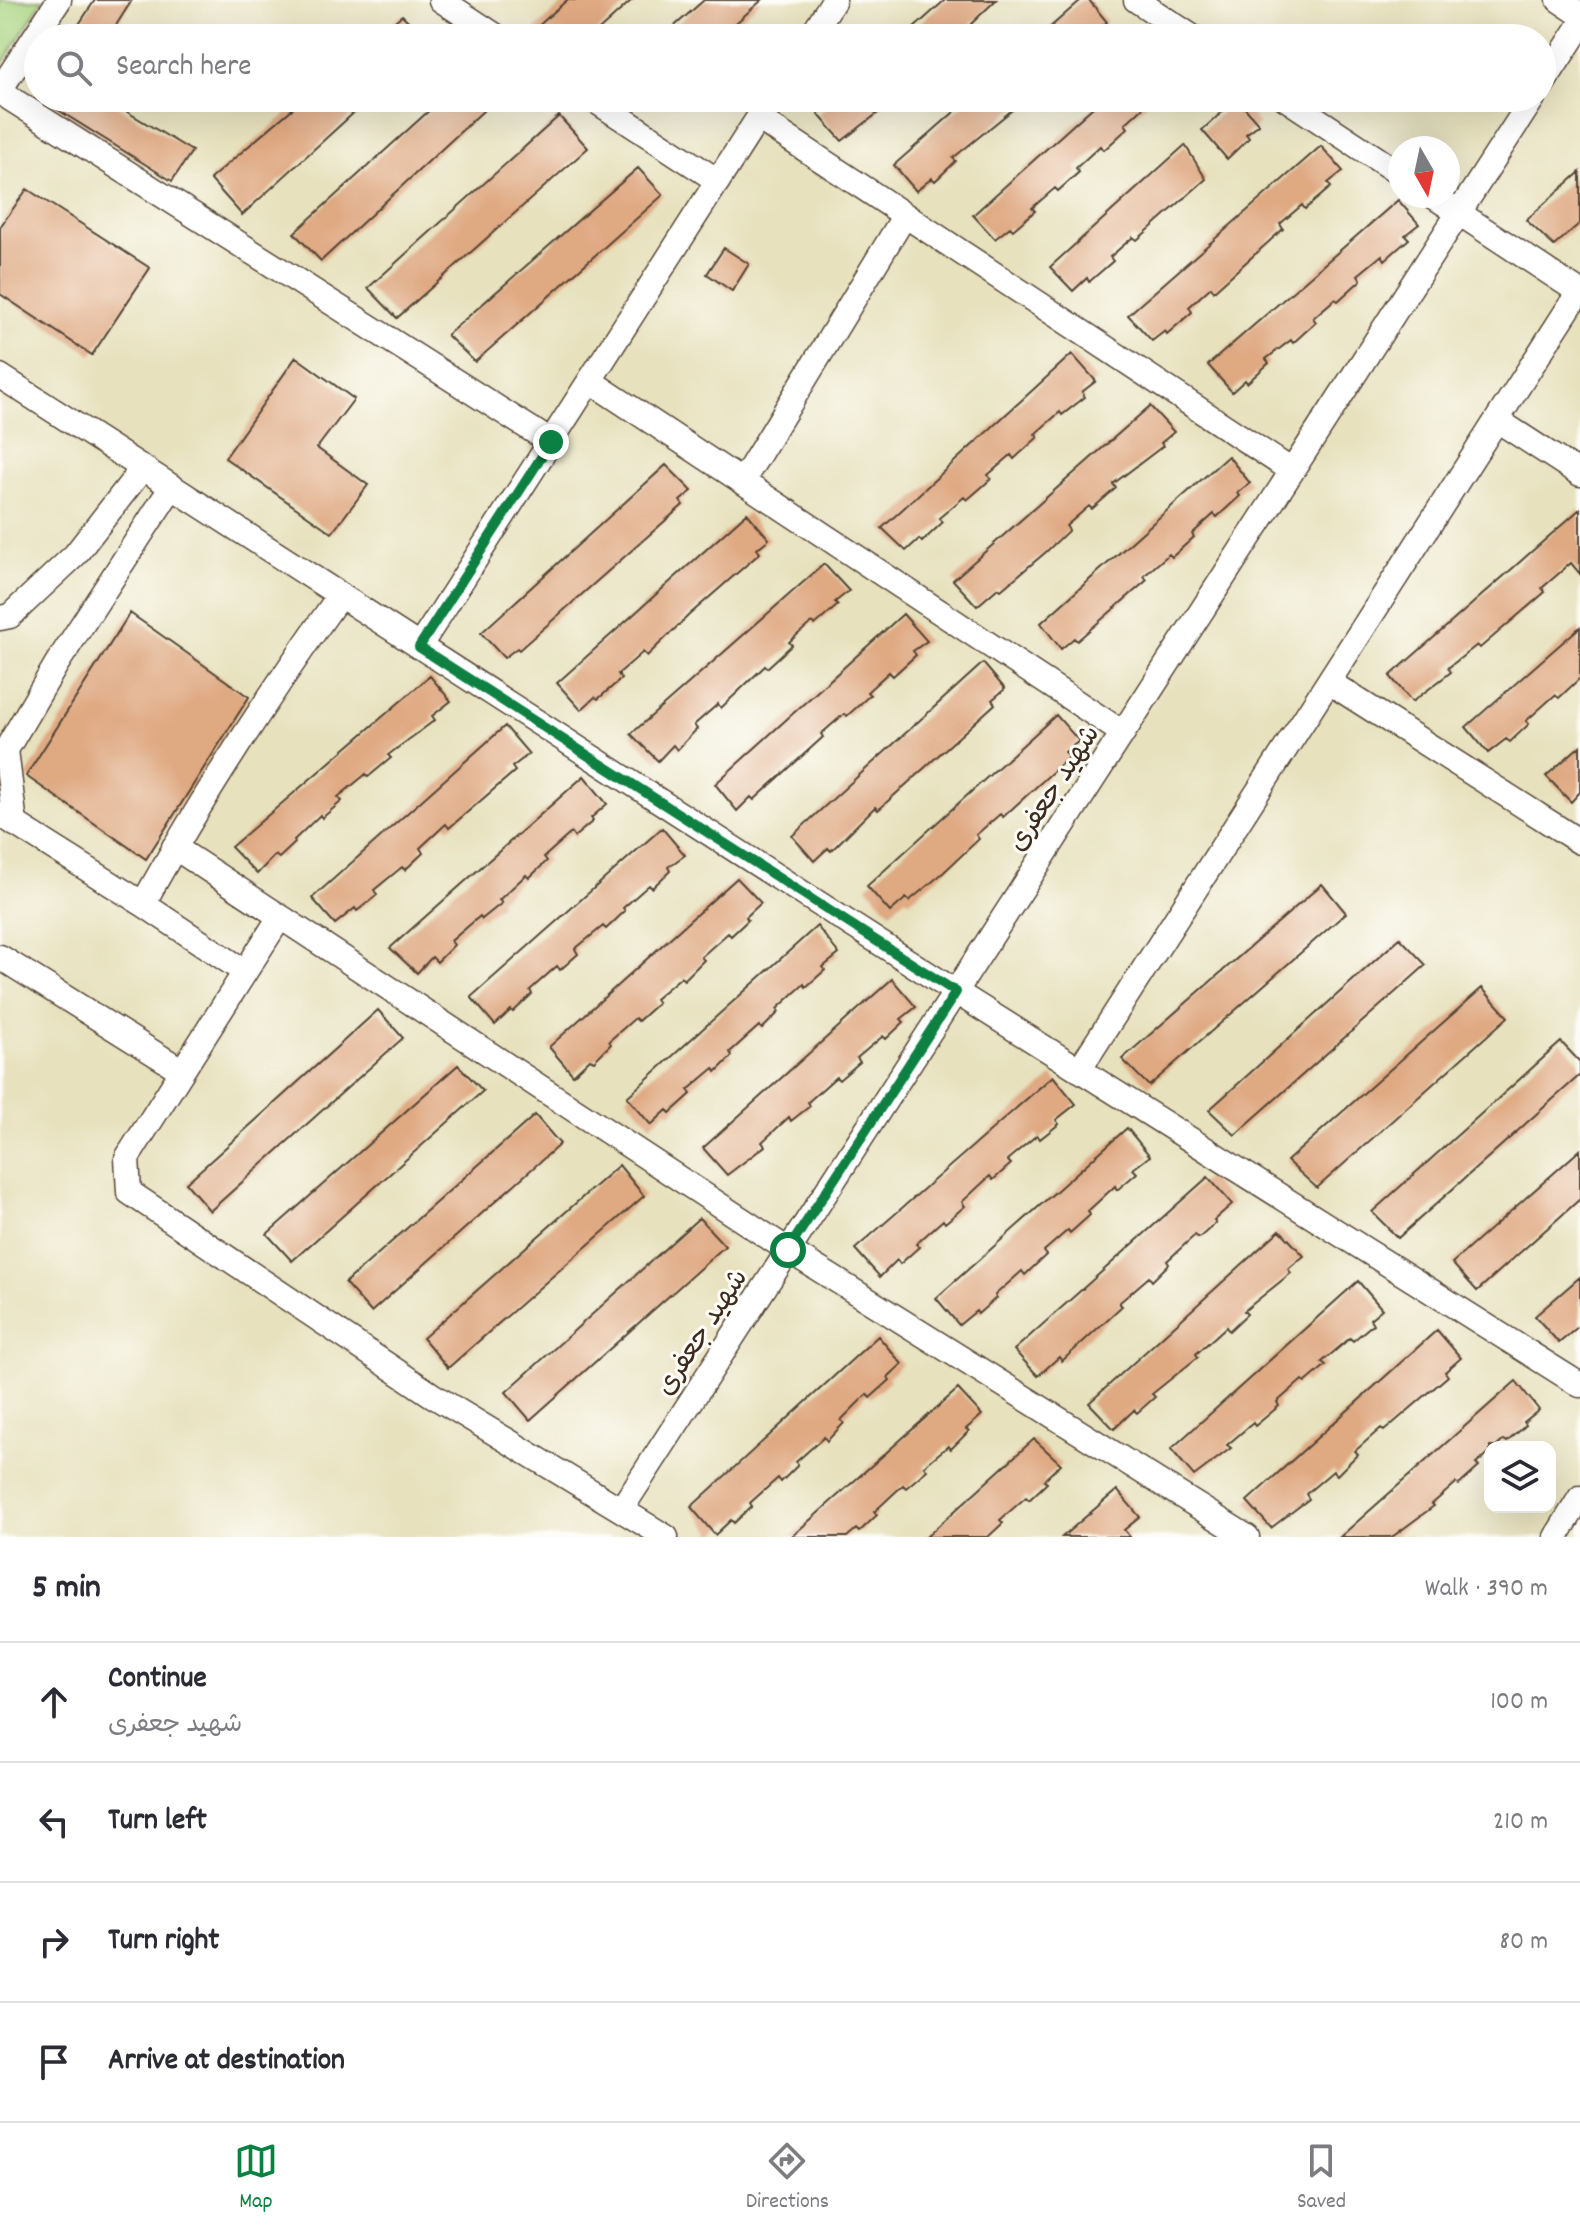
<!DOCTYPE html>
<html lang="en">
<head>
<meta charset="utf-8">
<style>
	:root { --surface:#fff; --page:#f7f7f7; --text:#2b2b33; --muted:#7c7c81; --line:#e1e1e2; --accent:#0b8043 }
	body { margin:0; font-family:Dekko,"Playpen Sans Arabic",sans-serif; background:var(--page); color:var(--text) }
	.controls { position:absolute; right:24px; bottom:24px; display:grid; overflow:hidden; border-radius:16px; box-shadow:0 8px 32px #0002 }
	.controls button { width:72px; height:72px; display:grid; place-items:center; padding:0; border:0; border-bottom:2px solid var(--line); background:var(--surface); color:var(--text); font:40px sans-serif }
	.compass { position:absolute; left:1388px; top:136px; width:72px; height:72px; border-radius:50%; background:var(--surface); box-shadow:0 8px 32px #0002; rotate:171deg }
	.stop { position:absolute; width:24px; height:24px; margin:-18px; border:6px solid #0b8043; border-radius:50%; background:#fff }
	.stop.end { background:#0b8043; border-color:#fff; box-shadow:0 2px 8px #0008 }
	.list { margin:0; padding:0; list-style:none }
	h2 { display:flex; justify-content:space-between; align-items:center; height:104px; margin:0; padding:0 32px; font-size:34px }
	h2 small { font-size:26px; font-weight:400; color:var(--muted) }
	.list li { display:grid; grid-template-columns:52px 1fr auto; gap:24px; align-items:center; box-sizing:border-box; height:120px; padding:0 32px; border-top:2px solid var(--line) }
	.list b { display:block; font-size:30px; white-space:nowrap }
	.list p { margin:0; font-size:26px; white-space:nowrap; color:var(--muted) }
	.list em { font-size:26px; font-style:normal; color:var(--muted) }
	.icon { flex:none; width:44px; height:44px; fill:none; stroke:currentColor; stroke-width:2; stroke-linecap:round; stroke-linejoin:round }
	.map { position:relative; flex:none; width:1580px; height:1537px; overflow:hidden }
	.search { position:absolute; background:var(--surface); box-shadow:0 8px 32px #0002; left:24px; right:24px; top:24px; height:88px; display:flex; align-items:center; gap:20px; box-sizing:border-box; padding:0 28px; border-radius:44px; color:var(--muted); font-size:30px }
	.sheet { height:584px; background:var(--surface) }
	nav { display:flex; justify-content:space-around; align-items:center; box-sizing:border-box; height:112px; border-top:2px solid var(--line); background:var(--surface); font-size:22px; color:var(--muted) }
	nav a { display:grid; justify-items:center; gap:4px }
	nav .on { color:var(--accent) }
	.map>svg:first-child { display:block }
	.green { fill:#a7d37f; stroke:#717e4e; stroke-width:2 }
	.building { fill:#dfa982 }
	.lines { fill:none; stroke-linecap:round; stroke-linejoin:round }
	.minor-casing { stroke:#554536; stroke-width:27 }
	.minor { stroke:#fff; stroke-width:24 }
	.route { stroke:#0b8043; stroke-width:10 }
	.labels { text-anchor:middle; stroke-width:6; stroke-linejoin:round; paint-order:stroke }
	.street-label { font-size:28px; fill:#3b2a1e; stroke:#fdfcf7 }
</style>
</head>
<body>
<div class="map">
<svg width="1580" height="1537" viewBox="0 0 1580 1537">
	<rect width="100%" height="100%" fill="#fdfcf7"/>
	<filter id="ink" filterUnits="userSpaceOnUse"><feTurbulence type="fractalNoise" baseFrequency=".0125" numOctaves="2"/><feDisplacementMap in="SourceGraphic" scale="16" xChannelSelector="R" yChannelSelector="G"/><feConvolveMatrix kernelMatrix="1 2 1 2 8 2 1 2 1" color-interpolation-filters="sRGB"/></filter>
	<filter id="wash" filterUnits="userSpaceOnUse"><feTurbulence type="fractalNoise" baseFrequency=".006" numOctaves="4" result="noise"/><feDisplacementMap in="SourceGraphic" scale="32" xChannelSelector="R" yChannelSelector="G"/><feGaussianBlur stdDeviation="1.8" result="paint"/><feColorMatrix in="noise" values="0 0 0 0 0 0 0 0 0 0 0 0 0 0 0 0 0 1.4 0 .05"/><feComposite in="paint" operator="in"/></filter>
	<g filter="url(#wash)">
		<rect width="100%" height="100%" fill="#e7e1bd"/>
		<path class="green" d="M0 0H43L0 67Z"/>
		<g id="blocks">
			<path class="building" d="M95 0H132L108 38H70Z
				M567 0H632L590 38H545L535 29Z
				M704 0H762L719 38H661Z
				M945 0H996L971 24 973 27 961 38H903Z
				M1081 0H1089L1107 22 1088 38H1038Z
				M402 15 426 38H375Z
				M39 98H104L192 151 172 181Z
				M305 98H370L242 215 210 179Z
				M443 98H497L321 261 294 233Z
				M836 98H888L875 109 878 113 842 141 818 114Z
				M970 98H1027L953 158 956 161 935 181 932 178 916 191 894 165Z
				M1103 98H1153L1125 124 1128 128 1104 150 1100 146 1076 168 1079 172 1058 191 1055 188 1032 208 1035 211 1013 230 1010 227 995 239 973 215Z
				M1237 99 1259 124 1246 134 1249 138 1227 159 1202 130Z
				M559 116 588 148 397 318 368 288Z
				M1185 145 1206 179 1137 240 1133 237 1110 257 1113 261 1089 282 1087 278 1073 291 1050 267Z
				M1321 146 1343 171 1328 183 1331 187 1305 209 1302 205 1280 224 1283 229 1214 291 1211 287 1189 307 1192 312 1167 334 1165 331 1152 341 1128 315Z
				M638 168 663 195 475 362 447 335Z
				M1580 172V223L1554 246 1526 220Z
				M27 189 150 268 92 355 0 294V227Z
				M1398 200 1419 224 1405 235 1409 239 1385 260 1382 255 1358 275 1361 280 1338 301 1335 299 1313 318 1316 322 1293 343 1291 340 1266 359 1269 363 1247 383 1245 380 1232 392 1208 365Z
				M724 248 749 264 732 291 707 274Z
				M1072 354 1096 381 1082 392 1085 397 1062 415 1060 412 1035 434 1038 437 1014 459 1011 455 988 475 991 479 967 500 964 497 939 518 943 522 922 542 919 539 906 551 882 528Z
				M296 357 354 399 317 448 368 485 332 533 225 458Z
				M1150 406 1174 432 1161 443 1163 446 1113 484 1116 488 1092 509 1089 506 1066 526 1069 530 1046 552 1001 590 998 588 977 606 953 580Z
				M1228 456 1250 483 1237 493 1240 496 1217 517 1214 514 1192 534 1194 537 1172 557 1169 554 1144 576 1147 580 1077 641 1074 638 1061 649 1041 623Z
				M666 465 692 491 680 501 683 505 519 650 517 648 504 658 481 633Z
				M1580 509V574L1571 563 1542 588 1545 592 1480 648 1477 645 1448 668 1451 672 1412 702 1390 676Z
				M747 513 769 539 757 549 760 553 689 615 647 656 643 652 618 674 621 679 598 699 595 697 581 710 557 683Z
				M824 564 849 591 835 602 838 605 815 625 812 622 789 642 792 645 767 668 765 666 721 708 718 704 694 725 697 729 677 750 673 745 658 761 631 734Z
				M130 613 249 697 146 859 26 776Z
				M903 614 927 641 913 651 916 655 893 676 889 672 867 692 870 695 847 716 844 714 821 734 823 737 754 800 751 797 737 811 715 784Z
				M1580 627V678L1559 698 1555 695 1526 721 1529 724 1510 742 1506 739 1488 753 1466 727Z
				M983 663 1005 689 992 700 995 704 878 810 875 807 831 851 828 848 814 861 792 836Z
				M430 676 451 701 432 716 435 720 388 755 391 758 368 777 366 774 338 797 342 801 322 818 320 815 294 840 295 843 279 858 275 855 257 874 231 847Z
				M1056 715 1079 741 1065 752 1069 757 1003 817 1000 814 976 835 979 839 944 872 909 901 906 898 890 912 867 886Z
				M505 726 529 754 512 767 515 771 449 828 446 824 420 848 423 853 405 870 402 867 374 890 377 895 357 911 355 908 335 924 312 898Z
				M1580 746V792L1571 802 1546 776Z
				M584 776 607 804 591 818 593 821 574 837 571 833 544 857 547 861 529 878 526 875 499 900 502 903 482 919 480 916 451 941 454 945 437 962 432 957 417 973 390 948Z
				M662 828 685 855 668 867 670 871 652 888 649 885 623 908 625 911 606 929 603 926 575 949 578 954 560 970 557 966 530 990 532 994 513 1012 511 1010 495 1025 471 997Z
				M737 878 761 903 746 917 748 920 731 936 728 933 701 957 704 960 684 980 681 977 655 999 658 1003 638 1021 635 1018 609 1041 611 1044 594 1061 590 1059 573 1075 549 1047Z
				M1322 884 1346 913 1149 1086 1122 1059Z
				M817 926 839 954 823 967 825 970 806 987 804 984 777 1009 779 1012 762 1029 759 1026 730 1052 732 1056 716 1072 714 1068 688 1090 691 1094 670 1113 667 1110 651 1125 627 1097Z
				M1400 938 1426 965 1235 1135 1209 1110Z
				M892 979 916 1007 901 1019 904 1022 886 1039 883 1036 857 1058 860 1062 839 1080 836 1077 808 1102 810 1106 791 1121 789 1117 762 1142 765 1146 727 1175 703 1148Z
				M1482 988 1508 1017 1317 1188 1287 1161Z
				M378 1010 403 1038 210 1211 186 1183Z
				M1561 1042 1580 1062V1075L1398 1238 1372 1212Z
				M458 1065 483 1091 292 1261 267 1234Z
				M1053 1076 1076 1104 1056 1120 1059 1124 1040 1139 1037 1135 1007 1160 1011 1164 993 1180 990 1176 962 1202 965 1206 945 1223 943 1220 916 1244 919 1247 900 1264 897 1260 880 1277 855 1249Z
				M535 1115 560 1144 371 1312 345 1283Z
				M1127 1128 1150 1156 1133 1169 1137 1173 1117 1190 1115 1186 1088 1211 1090 1215 1070 1233 1068 1230 1044 1251 1046 1255 1025 1275 1022 1271 995 1295 996 1298 978 1314 976 1311 959 1325 936 1298Z
				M1580 1150V1199L1477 1291 1452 1263Z
				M619 1165 644 1196 448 1368 423 1338Z
				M1208 1177 1232 1204 1214 1220 1216 1223 1199 1238 1195 1235 1167 1261 1169 1264 1152 1281 1149 1277 1119 1303 1122 1306 1062 1361 1059 1357 1038 1376 1014 1350Z
				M699 1218 725 1246 530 1420 506 1392Z
				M1280 1230 1304 1256 1288 1269 1291 1273 1244 1311 1247 1314 1229 1331 1226 1327 1196 1354 1198 1357 1152 1394 1155 1397 1137 1413 1134 1410 1114 1429 1089 1403Z
				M1580 1277V1325L1559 1343 1535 1316Z
				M1358 1281 1382 1309 1370 1319 1373 1324 1353 1341 1350 1338 1322 1362 1326 1365 1305 1383 1302 1380 1277 1402 1279 1406 1255 1426 1253 1423 1227 1445 1231 1448 1194 1476 1171 1449Z
				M1437 1330 1461 1358 1445 1372 1448 1376 1384 1431 1381 1428 1355 1451 1358 1454 1337 1475 1333 1471 1306 1494 1309 1499 1271 1528 1247 1501Z
				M878 1336 902 1364 888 1377 890 1380 870 1398 867 1394 841 1420 844 1423 827 1441 824 1437 796 1462 798 1465 781 1482 778 1478 750 1503 752 1506 734 1523 731 1520 715 1535 691 1507Z
				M1516 1381 1539 1410 1524 1422 1526 1425 1507 1442 1504 1440 1496 1447H1490V1452L1476 1464 1479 1467 1459 1485 1456 1483 1432 1504 1434 1506 1392 1537H1340Z
				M958 1389 982 1415 966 1429 969 1431 951 1449 948 1446 924 1466 927 1470 906 1488 903 1485 874 1512 877 1515 859 1532 856 1529 847 1537H791Z
				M1034 1439 1061 1464 1044 1480 1047 1483 1029 1500 1026 1497 1000 1520 1003 1523 988 1537H926Z
				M1117 1490 1140 1517 1124 1530 1130 1537H1062Z"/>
		</g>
	</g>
	<g filter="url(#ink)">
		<use href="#blocks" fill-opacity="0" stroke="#554536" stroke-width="2"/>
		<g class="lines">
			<defs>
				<path id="minor" d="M441 0 499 38
					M1136 0 1194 38
					M1559 0 1580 14
					M810 38 834 0
					M1542 85 1580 26
					M0 90 59 0
					M0 92 551 442
					M591 98 718 181
					M1285 98 1400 174
					M758 118 1292 471
					M0 376 956 992 1580 1385
					M590 381 1123 733
					M1497 420 1580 474
					M742 482 905 215
					M0 618 10 616 75 555 142 469
					M419 647 771 98
					M1329 682 1580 842
					M0 814 143 904 245 972 127 1158 129 1192 432 1395 666 1537
					M15 824 6 750 56 665 171 488
					M174 847 788 1250 1247 1537
					M143 904C202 796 269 695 340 595
					M0 957 181 1070
					M245 972 280 917
					M1079 1070 1579 292 1433 196
					M622 1508 1533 98
					M1556 1537 1580 1498"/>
			</defs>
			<use href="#minor" class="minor-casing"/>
			<use href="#minor" class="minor"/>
		</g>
	</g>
	<g class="lines" filter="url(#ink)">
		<path class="route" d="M551 442 419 647 956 992 788 1250"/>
	</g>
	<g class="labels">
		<g class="street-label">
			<text transform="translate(1052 787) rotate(-57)" y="10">شهید جعفری</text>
			<text transform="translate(700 1331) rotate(-57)" y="10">شهید جعفری</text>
		</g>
	</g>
</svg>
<div class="controls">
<button><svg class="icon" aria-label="layers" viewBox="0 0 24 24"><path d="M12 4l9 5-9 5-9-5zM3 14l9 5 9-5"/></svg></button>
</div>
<svg class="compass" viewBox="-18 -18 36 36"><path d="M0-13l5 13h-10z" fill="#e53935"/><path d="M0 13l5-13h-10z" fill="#7c7c81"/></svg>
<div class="stop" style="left:788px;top:1250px"></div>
<div class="stop end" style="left:551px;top:442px"></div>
<div class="search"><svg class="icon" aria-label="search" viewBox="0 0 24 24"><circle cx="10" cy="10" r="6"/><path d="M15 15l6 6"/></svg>Search here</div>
</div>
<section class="sheet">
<h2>5 min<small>Walk · 390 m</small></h2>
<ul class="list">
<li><svg class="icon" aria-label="ahead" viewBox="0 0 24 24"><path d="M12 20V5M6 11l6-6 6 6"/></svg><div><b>Continue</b><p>شهید جعفری</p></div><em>100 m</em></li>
<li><svg class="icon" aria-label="left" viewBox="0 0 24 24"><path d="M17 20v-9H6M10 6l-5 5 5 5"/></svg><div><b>Turn left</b></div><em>210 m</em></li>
<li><svg class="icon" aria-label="right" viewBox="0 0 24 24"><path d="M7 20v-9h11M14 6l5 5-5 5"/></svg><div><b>Turn right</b></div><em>80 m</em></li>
<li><svg class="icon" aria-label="arrive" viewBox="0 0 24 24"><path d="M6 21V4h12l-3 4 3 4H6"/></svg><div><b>Arrive at destination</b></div></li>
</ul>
</section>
<nav>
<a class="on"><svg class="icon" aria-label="map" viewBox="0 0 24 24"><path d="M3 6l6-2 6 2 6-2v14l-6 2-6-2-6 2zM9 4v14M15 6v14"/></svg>Map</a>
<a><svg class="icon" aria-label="directions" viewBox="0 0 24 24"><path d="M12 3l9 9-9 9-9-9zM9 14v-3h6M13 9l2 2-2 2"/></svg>Directions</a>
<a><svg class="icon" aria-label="saved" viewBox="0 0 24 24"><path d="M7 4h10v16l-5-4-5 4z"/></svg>Saved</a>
</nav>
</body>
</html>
